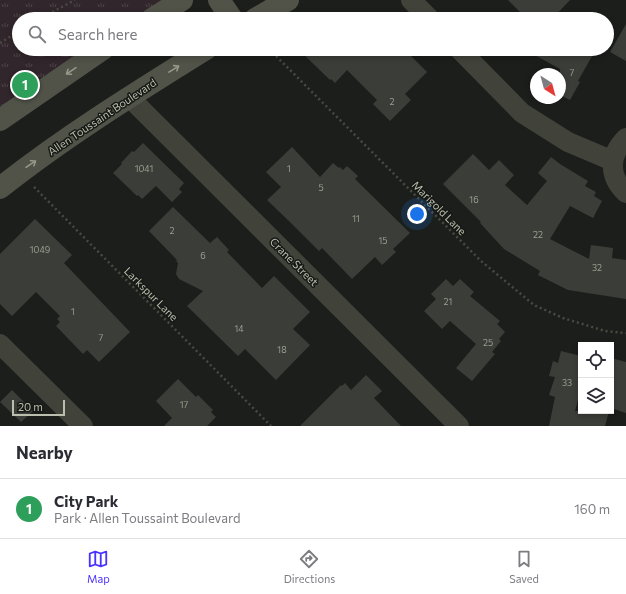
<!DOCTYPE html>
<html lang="en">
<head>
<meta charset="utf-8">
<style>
	:root { --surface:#fff; --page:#f2f2f3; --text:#2b2b33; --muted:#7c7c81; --line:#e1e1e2; --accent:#4931ff }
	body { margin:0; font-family:Commissioner,sans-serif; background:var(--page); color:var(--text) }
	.controls { position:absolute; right:12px; bottom:12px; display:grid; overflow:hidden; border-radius:0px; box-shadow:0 2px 6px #0003 }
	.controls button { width:36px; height:36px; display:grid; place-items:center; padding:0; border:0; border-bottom:1px solid var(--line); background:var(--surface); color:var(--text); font:20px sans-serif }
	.compass { position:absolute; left:530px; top:68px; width:36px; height:36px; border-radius:50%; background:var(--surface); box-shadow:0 2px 6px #0003; rotate:144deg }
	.scale { position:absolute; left:12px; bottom:10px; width:53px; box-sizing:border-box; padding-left:4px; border:2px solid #bbbeac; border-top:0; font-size:11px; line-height:14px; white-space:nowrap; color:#bbbeac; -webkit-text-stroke:3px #171916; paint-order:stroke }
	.you { position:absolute; left:417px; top:214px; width:14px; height:14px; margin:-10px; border:3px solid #fff; border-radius:50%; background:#1a73e8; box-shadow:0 0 0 6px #1a73e833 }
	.badge { display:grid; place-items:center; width:26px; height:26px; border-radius:50%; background:var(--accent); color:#fff; font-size:13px; font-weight:700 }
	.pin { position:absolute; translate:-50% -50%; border:2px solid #fff; box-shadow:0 1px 4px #0006 }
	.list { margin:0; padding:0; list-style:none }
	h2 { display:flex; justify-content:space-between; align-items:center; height:52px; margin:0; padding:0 16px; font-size:17px }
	h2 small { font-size:13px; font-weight:400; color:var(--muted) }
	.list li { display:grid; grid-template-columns:26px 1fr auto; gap:12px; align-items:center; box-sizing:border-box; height:60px; padding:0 16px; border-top:1px solid var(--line) }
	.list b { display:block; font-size:15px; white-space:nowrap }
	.list p { margin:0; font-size:13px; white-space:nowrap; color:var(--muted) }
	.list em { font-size:13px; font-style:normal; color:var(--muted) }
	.icon { flex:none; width:22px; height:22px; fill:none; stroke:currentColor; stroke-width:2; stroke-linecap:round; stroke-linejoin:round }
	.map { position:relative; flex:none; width:626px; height:426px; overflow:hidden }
	.search { position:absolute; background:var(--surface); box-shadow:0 2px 6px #0003; left:12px; right:12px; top:12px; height:44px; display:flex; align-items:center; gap:10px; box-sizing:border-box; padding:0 14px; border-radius:22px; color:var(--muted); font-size:15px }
	.sheet { height:112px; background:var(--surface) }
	nav { display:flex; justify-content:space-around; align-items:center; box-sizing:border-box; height:56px; border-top:1px solid var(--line); background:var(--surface); font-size:11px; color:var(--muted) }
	nav a { display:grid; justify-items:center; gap:2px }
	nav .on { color:var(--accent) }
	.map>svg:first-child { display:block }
	.park { fill:url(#park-tufts) }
	.building { fill:#3b3d38 }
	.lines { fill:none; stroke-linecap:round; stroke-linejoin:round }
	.path { stroke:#494a41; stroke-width:2.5; stroke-dasharray:2 3; stroke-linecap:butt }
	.minor { stroke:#41433b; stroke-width:20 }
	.secondary { stroke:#515349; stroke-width:22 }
	.oneway { stroke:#969989 }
	.labels { text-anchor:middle; stroke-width:3; stroke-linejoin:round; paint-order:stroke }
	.number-label { font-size:9px; fill:#9b9e8f }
	.street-label { font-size:11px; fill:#bbbeac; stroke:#171916 }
</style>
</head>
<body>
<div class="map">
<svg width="626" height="426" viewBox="0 0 626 426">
	<defs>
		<pattern id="park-tufts" width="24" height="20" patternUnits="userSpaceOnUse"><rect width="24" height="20" fill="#31262b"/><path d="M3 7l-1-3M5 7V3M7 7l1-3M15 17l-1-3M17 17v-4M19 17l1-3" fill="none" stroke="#4d4447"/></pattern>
	</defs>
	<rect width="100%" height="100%" fill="#1c1e1b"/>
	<path class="park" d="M0 0H182L152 19H19V49H103L0 120Z"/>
	<path class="building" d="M508 0H570L552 19H513L520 12Z
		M626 24V61L610 52Z
		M298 49H404L427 72 405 94 411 100 390 121 373 104 377 100 347 70 335 83 331 79 330 80Z
		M524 49H596L578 81 580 82 570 100 560 95V69Z
		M143 143 184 183 179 189 182 192 172 202 156 186 142 199 138 195 137 196 113 173 122 164 121 163 132 151 134 152Z
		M292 147 320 177 333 163 339 168 340 167 343 170 347 166 358 176 355 179 410 233 393 249 396 252 382 265 375 257 352 279 322 248 319 251 292 224 267 200 281 187 266 172Z
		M473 154 489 170 499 160 514 175 505 185 527 205 547 181 538 173 551 157 560 164 588 181 585 186 596 192 594 196 602 201 593 218 570 206 550 239 589 259 591 245 613 248 612 258 626 260V299L568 290 538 275 540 271 504 249 480 223 481 222 443 184Z
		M173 207 210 243 217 237 229 250 227 252 262 288 274 276 310 312 293 329 310 345 276 380 245 349 238 356 187 306 203 291 179 279 176 274 178 263 176 261 177 260 149 231Z
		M35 219 72 255 64 263 130 332 99 362 87 350 83 354 56 326 60 322 57 319 60 316 36 292 12 316 0 304V254Z
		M446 279 453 286 460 279 474 292 470 296 500 321 497 324 505 332 499 339 501 341 492 352 495 354 472 381 456 368 476 344 450 321 442 329 424 311 436 299 431 294Z
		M561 351 581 356V389L575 411H609L605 426H549L555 397 549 395 555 377 549 376 553 361 558 363Z
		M611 358 626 362V413L611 408Z
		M366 375 382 391 374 398 401 426H300L341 385 342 386 345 383 351 390Z
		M178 379 196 397 198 395 213 410 211 412 216 417 207 426H164L172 418 156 401Z
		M12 390 33 411 21 422 0 402Z"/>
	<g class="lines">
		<path class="path" d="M39 19 75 0
			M0 43 19 31
			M269 49 481 261 534 305 563 318 605 331 626 333
			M34 187 271 426"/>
		<path class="minor" d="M411 0 430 19
			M459 49 522 113 568 142 613 161
			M129 97 459 426
			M626 138C609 155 608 176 626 193
			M0 344 83 426"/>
		<path class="secondary" d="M219 0 232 19
			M152 19 182 0
			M255 19 288 0
			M0 120 103 49
			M0 188C64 137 137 92 206 49"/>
	</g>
	<defs><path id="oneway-shaft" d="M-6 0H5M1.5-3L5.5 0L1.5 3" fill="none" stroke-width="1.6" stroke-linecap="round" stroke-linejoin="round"/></defs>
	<g class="oneway">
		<use href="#oneway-shaft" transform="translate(174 69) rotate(-32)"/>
		<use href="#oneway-shaft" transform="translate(71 71) rotate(146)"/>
		<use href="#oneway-shaft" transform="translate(31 164) rotate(-34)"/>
	</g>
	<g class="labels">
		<g class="number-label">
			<text x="572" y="76">7</text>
			<text x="392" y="105">2</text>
			<text x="144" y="172">1041</text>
			<text x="289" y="172">1</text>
			<text x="321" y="191">5</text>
			<text x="474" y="203">16</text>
			<text x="356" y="222">11</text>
			<text x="172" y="234">2</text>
			<text x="538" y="238">22</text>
			<text x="383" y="244">15</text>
			<text x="40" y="253">1049</text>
			<text x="203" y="259">6</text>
			<text x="597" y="271">32</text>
			<text x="448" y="305">21</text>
			<text x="73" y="315">1</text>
			<text x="239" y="332">14</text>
			<text x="101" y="341">7</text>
			<text x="488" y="346">25</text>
			<text x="282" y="353">18</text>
			<text x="567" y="386">33</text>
			<text x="184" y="408">17</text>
		</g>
		<g class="street-label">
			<text transform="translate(102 117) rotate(-34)" y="4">Allen Toussaint Boulevard</text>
			<text transform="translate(439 208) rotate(45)" y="4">Marigold Lane</text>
			<text transform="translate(294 262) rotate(45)" y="4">Crane Street</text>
			<text transform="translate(151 294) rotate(45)" y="4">Larkspur Lane</text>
		</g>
	</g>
</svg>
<div class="controls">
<button><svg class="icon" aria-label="locate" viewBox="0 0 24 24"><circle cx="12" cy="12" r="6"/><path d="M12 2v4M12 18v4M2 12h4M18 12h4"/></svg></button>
<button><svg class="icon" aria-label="layers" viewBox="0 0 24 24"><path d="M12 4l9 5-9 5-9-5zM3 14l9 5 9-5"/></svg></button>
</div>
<svg class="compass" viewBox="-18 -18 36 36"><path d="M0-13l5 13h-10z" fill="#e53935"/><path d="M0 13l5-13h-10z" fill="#7c7c81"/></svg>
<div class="scale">20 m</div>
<div class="you"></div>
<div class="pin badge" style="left:25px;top:85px;background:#2e9e5b">1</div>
<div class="search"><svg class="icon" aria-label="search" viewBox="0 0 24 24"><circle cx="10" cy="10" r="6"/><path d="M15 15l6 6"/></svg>Search here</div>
</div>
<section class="sheet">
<h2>Nearby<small></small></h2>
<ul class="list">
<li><span class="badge" style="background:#2e9e5b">1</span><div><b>City Park</b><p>Park · Allen Toussaint Boulevard</p></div><em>160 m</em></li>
</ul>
</section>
<nav>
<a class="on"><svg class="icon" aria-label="map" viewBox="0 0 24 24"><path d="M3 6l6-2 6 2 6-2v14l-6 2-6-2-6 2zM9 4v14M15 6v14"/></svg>Map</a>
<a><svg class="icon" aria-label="directions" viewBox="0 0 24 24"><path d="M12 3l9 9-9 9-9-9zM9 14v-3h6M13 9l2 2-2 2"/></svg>Directions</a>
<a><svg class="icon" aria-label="saved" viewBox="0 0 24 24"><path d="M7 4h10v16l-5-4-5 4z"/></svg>Saved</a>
</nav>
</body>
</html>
